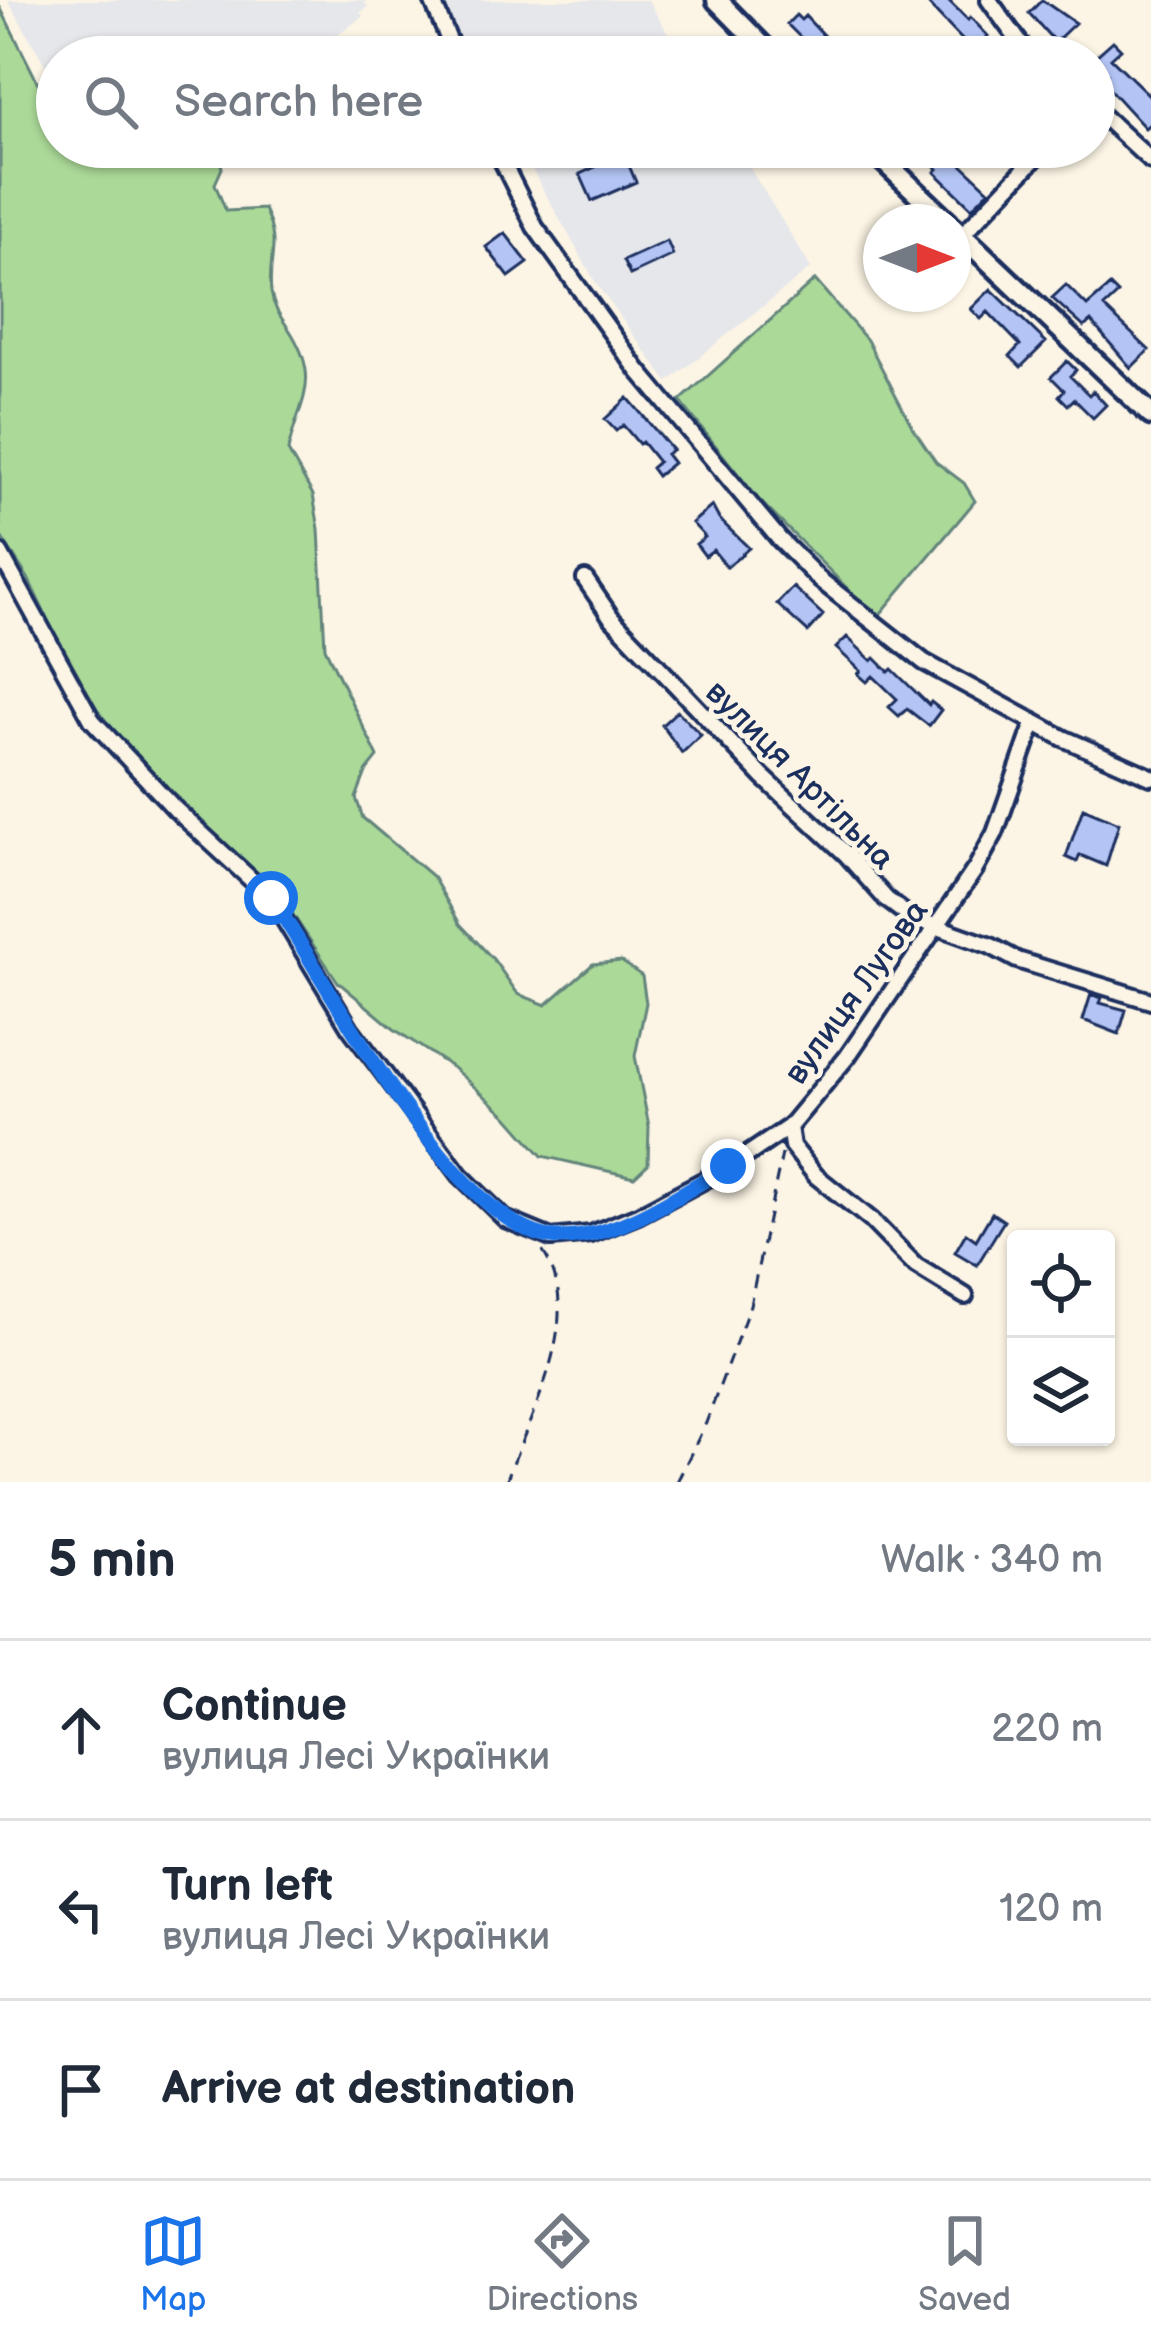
<!DOCTYPE html>
<html lang="en">
<head>
<meta charset="utf-8">
<style>
	:root { --surface:#fff; --page:#f6f6f7; --text:#1f2937; --muted:#747a83; --line:#e0e1e3; --accent:#1a73e8 }
	body { margin:0; font-family:"Balsamiq Sans",sans-serif; background:var(--page); color:var(--text) }
	.controls { position:absolute; right:36px; bottom:36px; display:grid; overflow:hidden; border-radius:12px; box-shadow:0 3px 9px #0004 }
	.controls button { width:108px; height:108px; display:grid; place-items:center; padding:0; border:0; border-bottom:3px solid var(--line); background:var(--surface); color:var(--text); font:60px sans-serif }
	.compass { position:absolute; left:863px; top:204px; width:108px; height:108px; border-radius:50%; background:var(--surface); box-shadow:0 3px 9px #0004; rotate:90deg }
	.stop { position:absolute; width:36px; height:36px; margin:-27px; border:9px solid #1a73e8; border-radius:50%; background:#fff }
	.stop.end { background:#1a73e8; border-color:#fff; box-shadow:0 3px 12px #0008 }
	.list { margin:0; padding:0; list-style:none }
	h2 { display:flex; justify-content:space-between; align-items:center; height:156px; margin:0; padding:0 48px; font-size:51px }
	h2 small { font-size:39px; font-weight:400; color:var(--muted) }
	.list li { display:grid; grid-template-columns:78px 1fr auto; gap:36px; align-items:center; box-sizing:border-box; height:180px; padding:0 48px; border-top:3px solid var(--line) }
	.list b { display:block; font-size:45px; white-space:nowrap }
	.list p { margin:0; font-size:39px; white-space:nowrap; color:var(--muted) }
	.list em { font-size:39px; font-style:normal; color:var(--muted) }
	.icon { flex:none; width:66px; height:66px; fill:none; stroke:currentColor; stroke-width:2; stroke-linecap:round; stroke-linejoin:round }
	.map { position:relative; flex:none; width:1151px; height:1482px; overflow:hidden }
	.search { position:absolute; background:var(--surface); box-shadow:0 3px 9px #0004; left:36px; right:36px; top:36px; height:132px; display:flex; align-items:center; gap:30px; box-sizing:border-box; padding:0 42px; border-radius:66px; color:var(--muted); font-size:45px }
	.sheet { height:696px; background:var(--surface) }
	nav { display:flex; justify-content:space-around; align-items:center; box-sizing:border-box; height:168px; border-top:3px solid var(--line); background:var(--surface); font-size:33px; color:var(--muted) }
	nav a { display:grid; justify-items:center; gap:6px }
	nav .on { color:var(--accent) }
	.map>svg:first-child { display:block }
	.built { fill:#e6e7ea }
	.green { fill:#abd998; stroke:#63847b; stroke-width:3 }
	.building { fill:#b4c5f5; stroke:#1b2f5e; stroke-width:3 }
	.lines { fill:none; stroke-linecap:round; stroke-linejoin:round }
	.minor-casing { stroke:#1b2f5e; stroke-width:22 }
	.tertiary-casing { stroke:#1b2f5e; stroke-width:27 }
	.path { stroke:#1b2f5e; stroke-width:3; stroke-dasharray:12 9; stroke-linecap:butt }
	.minor { stroke:#fcf5e5; stroke-width:14 }
	.tertiary { stroke:#fcf5e5; stroke-width:18 }
	.route { stroke:#1a73e8; stroke-width:15 }
	.labels { text-anchor:middle; stroke-width:10; stroke-linejoin:round; paint-order:stroke }
	.street-label { font-size:33px; fill:#1b2f5e; stroke:#fcf5e5 }
</style>
</head>
<body>
<div class="map">
<svg width="1151" height="1482" viewBox="0 0 1151 1482">
	<rect width="100%" height="100%" fill="#fcf5e5"/>
	<filter id="ink" filterUnits="userSpaceOnUse"><feTurbulence type="fractalNoise" baseFrequency=".00833" numOctaves="2"/><feDisplacementMap in="SourceGraphic" scale="24" xChannelSelector="R" yChannelSelector="G"/><feConvolveMatrix kernelMatrix="1 2 1 2 8 2 1 2 1" color-interpolation-filters="sRGB"/></filter>
	<g filter="url(#ink)">
		<path class="built" d="M8 0H368L364 2 368 7 360 13 364 16 304 57H295L290 51 279 57H57V86Z
			M436 0H648L682 57H468Z
			M519 147H737L811 268 668 382 597 285Z"/>
		<path class="green" d="M0 7 57 121V147H73L96 163 136 147H218L222 168 215 184 226 211 264 209C282 247 267 257 271 292 274 311 283 319 292 334 322 384 298 402 288 451L313 495 319 529 325 648 378 757 366 772 356 798 363 818 433 877 460 924 493 959 518 994 546 1005 593 964 621 961 642 976 646 1003 635 1056 649 1126 648 1164 634 1177 542 1156 507 1116 453 1068 394 1029 338 982 283 900 233 850 206 830 107 725 64 654 28 578 0 535Z
			M815 280 867 340 913 428 936 462 964 483 975 501 877 618 758 499 680 401Z"/>
		<path class="building" d="M924 0H948L968 20 970 17 988 36 979 45 990 57H955L967 45Z
			M1042 0 1075 23 1055 42 1029 13Z
			M796 15 801 20 805 16 839 52 833 57H820L787 24Z
			M1113 41 1121 49 1111 58 1151 97V123L1145 128 1100 79 1107 73 1094 58Z
			M919 147H943L989 190 972 208 935 172 938 169Z
			M624 154 636 182 592 201 580 174Z
			M505 233 528 263 509 277 486 247Z
			M667 241 673 255 630 275 623 261Z
			M1066 285 1087 306 1110 286 1118 294 1104 307 1149 350 1131 368 1091 321 1084 327 1052 298Z
			M991 289 1046 342 1021 367 1010 356 1020 345 988 312 981 319 971 309Z
			M1067 361 1076 370 1070 376 1089 395 1093 391 1106 405 1093 418 1074 399 1068 405 1059 396 1064 390 1051 377Z
			M628 398 672 450 666 454 673 463 657 476 651 468 658 462 642 442 639 444 623 425 616 431 605 419Z
			M712 506 719 519 749 548 727 567 713 550 705 556 696 544 705 537 692 523Z
			M793 587 823 615 808 632 777 604Z
			M847 637 872 661 875 658 889 672 892 669 929 705 931 702 941 710 929 726 907 709 899 716 889 707 897 699 873 676 867 682 858 674 861 671 836 648Z
			M677 711 701 735 682 753 662 725Z
			M1083 808 1119 823 1106 866 1080 855 1077 862 1066 857Z
			M1091 994 1102 998 1100 1003 1126 1010 1119 1034 1083 1020Z
			M992 1213 1004 1221 977 1265 955 1252 966 1233 976 1240Z"/>
		<g class="lines">
			<defs>
				<path id="minor" d="M432 0 456 57
					M989 0 1030 57
					M1094 108 1151 161
					M495 147 535 227 638 370 780 540 820 580 924 662 1063 738 1151 777
					M962 235 1046 147
					M0 553 92 720 176 810 271 898 350 1028 460 1175 505 1219 551 1238 591 1234 638 1215 729 1167 789 1127 847 1057 976 868 995 833 1034 723
					M585 579 611 617 763 777 846 854 886 899 910 917 991 946 1017 960 1151 1001
					M789 1127 792 1146 816 1176 871 1220 916 1266 965 1296"/>
				<path id="tertiary" d="M717 0 773 57
					M869 147 948 222
					M953 227 1151 415"/>
			</defs>
			<use href="#minor" class="minor-casing"/>
			<use href="#tertiary" class="tertiary-casing"/>
			<path class="path" d="M506 1482C529 1415 589 1314 541 1249
				M677 1482 706 1423 750 1305 782 1154"/>
			<use href="#minor" class="minor"/>
			<use href="#tertiary" class="tertiary"/>
		</g>
	</g>
	<g class="lines" filter="url(#ink)">
		<path class="route" d="M271 898C326 976 457 1238 561 1238 619 1238 680 1194 728 1166"/>
	</g>
	<g class="labels">
		<g class="street-label">
			<text transform="translate(801 774) rotate(45)" y="12">вулиця Артільна</text>
			<text transform="translate(855 991) rotate(-54)" y="12">вулиця Лугова</text>
		</g>
	</g>
</svg>
<div class="controls">
<button><svg class="icon" aria-label="locate" viewBox="0 0 24 24"><circle cx="12" cy="12" r="6"/><path d="M12 2v4M12 18v4M2 12h4M18 12h4"/></svg></button>
<button><svg class="icon" aria-label="layers" viewBox="0 0 24 24"><path d="M12 4l9 5-9 5-9-5zM3 14l9 5 9-5"/></svg></button>
</div>
<svg class="compass" viewBox="-18 -18 36 36"><path d="M0-13l5 13h-10z" fill="#e53935"/><path d="M0 13l5-13h-10z" fill="#747a83"/></svg>
<div class="stop" style="left:271px;top:898px"></div>
<div class="stop end" style="left:728px;top:1166px"></div>
<div class="search"><svg class="icon" aria-label="search" viewBox="0 0 24 24"><circle cx="10" cy="10" r="6"/><path d="M15 15l6 6"/></svg>Search here</div>
</div>
<section class="sheet">
<h2>5 min<small>Walk · 340 m</small></h2>
<ul class="list">
<li><svg class="icon" aria-label="ahead" viewBox="0 0 24 24"><path d="M12 20V5M6 11l6-6 6 6"/></svg><div><b>Continue</b><p>вулиця Лесі Українки</p></div><em>220 m</em></li>
<li><svg class="icon" aria-label="left" viewBox="0 0 24 24"><path d="M17 20v-9H6M10 6l-5 5 5 5"/></svg><div><b>Turn left</b><p>вулиця Лесі Українки</p></div><em>120 m</em></li>
<li><svg class="icon" aria-label="arrive" viewBox="0 0 24 24"><path d="M6 21V4h12l-3 4 3 4H6"/></svg><div><b>Arrive at destination</b></div></li>
</ul>
</section>
<nav>
<a class="on"><svg class="icon" aria-label="map" viewBox="0 0 24 24"><path d="M3 6l6-2 6 2 6-2v14l-6 2-6-2-6 2zM9 4v14M15 6v14"/></svg>Map</a>
<a><svg class="icon" aria-label="directions" viewBox="0 0 24 24"><path d="M12 3l9 9-9 9-9-9zM9 14v-3h6M13 9l2 2-2 2"/></svg>Directions</a>
<a><svg class="icon" aria-label="saved" viewBox="0 0 24 24"><path d="M7 4h10v16l-5-4-5 4z"/></svg>Saved</a>
</nav>
</body>
</html>
